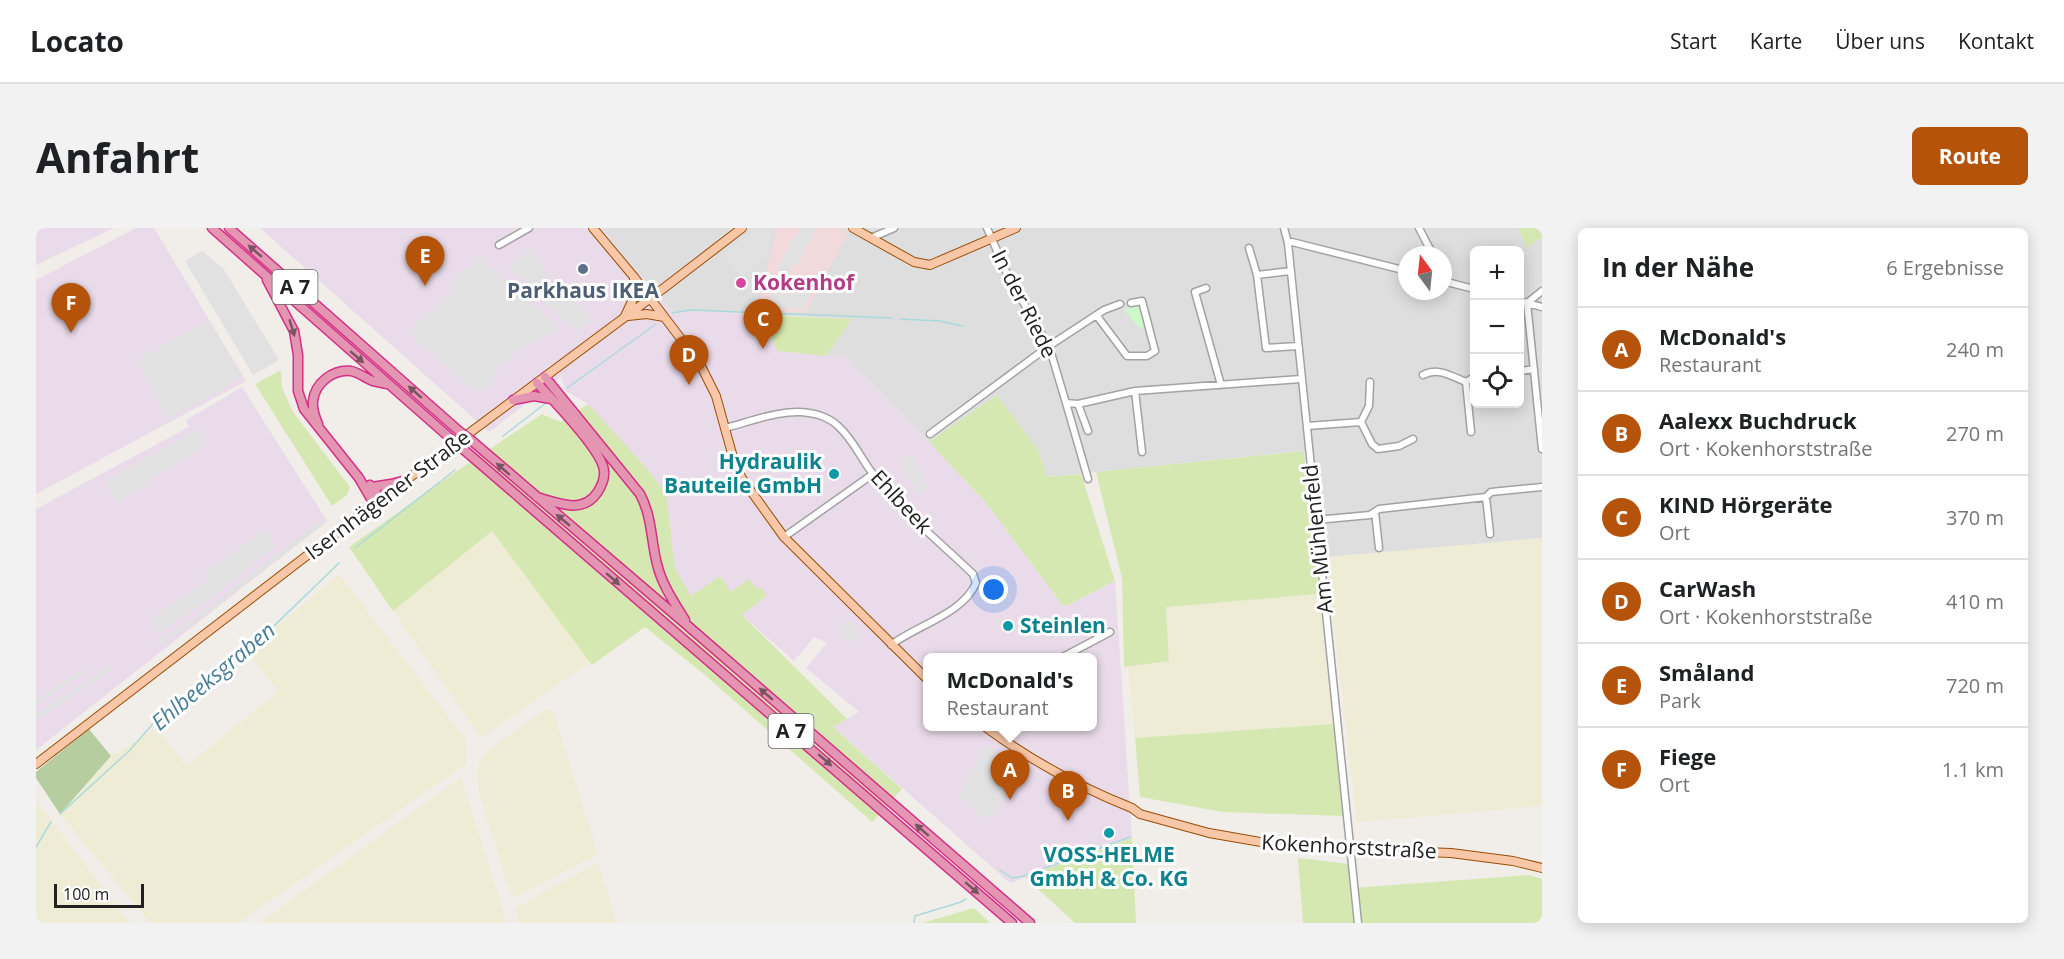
<!DOCTYPE html>
<html lang="de">
<head>
<meta charset="utf-8">
<style>
	:root { --surface:#fff; --page:#f2f2f2; --text:#202124; --muted:#757577; --line:#e0e0e0; --accent:#b45309 }
	body { margin:0; font-family:"Open Sans",sans-serif; background:var(--page); color:var(--text) }
	.controls { position:absolute; right:18px; top:18px; display:grid; overflow:hidden; border-radius:9px; box-shadow:0 3px 15px #0003 }
	.controls button { width:54px; height:54px; display:grid; place-items:center; padding:0; border:0; border-bottom:2px solid var(--line); background:var(--surface); color:var(--text); font:30px sans-serif }
	.compass { position:absolute; left:1362px; top:18px; width:54px; height:54px; border-radius:50%; background:var(--surface); box-shadow:0 3px 15px #0003; rotate:345deg }
	.scale { position:absolute; left:18px; bottom:15px; width:90px; box-sizing:border-box; padding-left:6px; border:3px solid #212121; border-top:0; font-size:16px; line-height:21px; white-space:nowrap; color:#212121; -webkit-text-stroke:4px #fff; paint-order:stroke }
	.you { position:absolute; left:958px; top:362px; width:21px; height:21px; margin:-15px; border:4px solid #fff; border-radius:50%; background:#1a73e8; box-shadow:0 0 0 9px #1a73e833 }
	.badge { display:grid; place-items:center; width:39px; height:39px; border-radius:50%; background:var(--accent); color:#fff; font-size:20px; font-weight:700 }
	.pin { position:absolute; translate:-50% -50px; filter:drop-shadow(0 2px 3px #0008) }
	.pin::after { content:''; position:absolute; top:32px; width:21px; height:18px; background:inherit; clip-path:polygon(0 0,100% 0,50% 100%) }
	.popup { position:absolute; left:887px; top:425px; width:174px; height:78px; box-sizing:border-box; display:grid; place-content:center; border-radius:9px; background:var(--surface); filter:drop-shadow(0 2px 4px #0005); font-size:20px; white-space:nowrap; color:var(--muted) }
	.popup b { font-size:22px; color:var(--text) }
	.popup::after { content:''; position:absolute; left:50%; top:100%; margin-left:-12px; border:12px solid transparent; border-top-color:var(--surface) }
	.list { margin:0; padding:0; list-style:none }
	h2 { display:flex; justify-content:space-between; align-items:center; height:78px; margin:0; padding:0 24px; font-size:26px }
	h2 small { font-size:20px; font-weight:400; color:var(--muted) }
	.list li { display:grid; grid-template-columns:39px 1fr auto; gap:18px; align-items:center; box-sizing:border-box; height:84px; padding:0 24px; border-top:2px solid var(--line) }
	.list b { display:block; font-size:22px; white-space:nowrap }
	.list p { margin:0; font-size:20px; white-space:nowrap; color:var(--muted) }
	.list em { font-size:20px; font-style:normal; color:var(--muted) }
	.icon { flex:none; width:33px; height:33px; fill:none; stroke:currentColor; stroke-width:2; stroke-linecap:round; stroke-linejoin:round }
	.map { position:relative; flex:none; width:1506px; height:695px; overflow:hidden; border-radius:9px }
	header { display:flex; align-items:center; gap:36px; box-sizing:border-box; height:84px; padding:0 30px; background:var(--surface); border-bottom:2px solid var(--line) }
	header strong { font-size:28px }
	nav { display:flex; gap:33px; margin-inline-start:auto; font-size:21px }
	.intro { display:flex; align-items:center; justify-content:space-between; box-sizing:border-box; height:144px; padding:0 36px }
	h1 { margin:0; font-size:42px }
	.button { padding:15px 27px; border-radius:9px; background:var(--accent); color:#fff; font-size:21px; font-weight:700 }
	main { display:flex; gap:36px; padding:0 36px }
	aside { flex:1; background:var(--surface); border-radius:9px; box-shadow:0 3px 15px #0003 }
	.map>svg:first-child { display:block }
	.residential { fill:#dfdedf; fill-rule:evenodd }
	.commercial { fill:#f1d9dc }
	.industrial { fill:#eadbea; fill-rule:evenodd }
	.farmland { fill:#efecd5 }
	.grass { fill:#d6e8b2 }
	.forest { fill:#b6ce9f }
	.park { fill:#cef8c9 }
	.parking { fill:#e1e1e1 }
	.lines { fill:none; stroke-linecap:round; stroke-linejoin:round }
	.stream { stroke:#abdadc; stroke-width:1.5 }
	.minor-casing { stroke:#a2a2a2; stroke-width:9 }
	.major-casing { stroke:#984e07; stroke-width:10 }
	.highway-casing { stroke:#d43086; stroke-width:11 }
	.minor { stroke:#fff; stroke-width:6 }
	.major { stroke:#f8c7a7; stroke-width:8 }
	.highway { stroke:#e495b2; stroke-width:8 }
	.highway-bridge-casing { stroke:#d43086; stroke-width:11; stroke-linecap:butt }
	.highway-bridge { stroke:#e495b2; stroke-width:8 }
	.oneway { fill:#795562 }
	.service-dot { fill:#5c6f8a; stroke:#fff; stroke-width:2 }
	.hotel-dot { fill:#d1479c; stroke:#fff; stroke-width:2 }
	.culture-dot { fill:#0f9aa8; stroke:#fff; stroke-width:2 }
	.labels { text-anchor:middle; stroke-width:6; stroke-linejoin:round; paint-order:stroke }
	.shield { fill:#fff; stroke:#646464; stroke-width:1.5 }
	.shield-label { font-size:20px; font-weight:bold; fill:#212121 }
	.hotel-label { font-size:21px; font-weight:bold; fill:#b23c85; stroke:#fff; text-anchor:start }
	.service-label { font-size:21px; font-weight:bold; fill:#4e5e75; stroke:#fff }
	.street-label { font-size:21px; fill:#212121; stroke:#fff }
	.culture-label { font-size:21px; font-weight:bold; fill:#0d838f; stroke:#fff; text-anchor:end }
	.water-label { font-size:22px; font-style:italic; fill:#477d96; stroke:#fff }
</style>
</head>
<body>
<header>
<strong>Locato</strong>
<nav><a>Start</a><a>Karte</a><a>Über uns</a><a>Kontakt</a></nav>
</header>
<div class="intro"><h1>Anfahrt</h1><a class="button">Route</a></div>
<main>
<div class="map">
<svg width="1506" height="695" viewBox="0 0 1506 695">
	<rect width="100%" height="100%" fill="#f1ede9"/>
	<path class="residential" d="M564 0H1506V310L1284 330 1275 222 1011 249 1002 222 961 167 893 214 810 129 790 128 816 91 655 83 638 86ZM1438 22H1484V176H1438ZM1371 27H1407V63H1371Z"/>
	<path class="commercial" d="M741 0H803L812 5 770 85 721 82Z"/>
	<path class="industrial" d="M0 0H78L0 37Z
		M100 0H118L210 153 0 266V52Z
		M224 0H564L638 86 655 83 722 87 742 123 810 129 893 214 951 276 1028 379 1079 353 1096 610 974 655 797 499 823 484 770 440 791 415 778 409 758 433 706 387 721 362 695 364 684 348 655 369 639 340 633 300 552 176 530 163 525 149 453 204ZM892 430H1056V498H892Z
		M206 159 291 293 0 522V281L153 199 150 192Z"/>
	<path class="farmland" d="M455 302 554 434 445 510 357 383Z
		M1506 310V578L1321 594 1290 329Z
		M303 346 430 512V536L202 695H114L24 586 75 528 121 500 150 539 242 463 211 424Z
		M1283 366 1297 496 1099 510 1092 438 1133 433 1130 379Z
		M508 482H513L518 486 562 626 480 669 474 664 443 565 441 543 443 535 453 522Z
		M425 549 471 695H224Z
		M0 572 5 579 94 695H0Z
		M562 635 581 695H483L479 680Z"/>
	<path class="grass" d="M1482 0H1506V9L1491 20Z
		M722 87 816 91 790 128 742 123Z
		M245 142 246 160 257 184 314 259 310 268 296 278 219 156Z
		M961 167 1002 222 1011 249 1045 246 1079 353 1028 379 951 276 893 214Z
		M552 176 608 237 630 265 639 340 655 368 684 348 695 364 713 351 721 361 724 359 731 367 706 387 811 491 797 499 866 561 836 594 669 447 609 399 556 437 456 303 357 383 313 319 421 243 506 186 524 194Z
		M1268 223 1283 366 1130 379 1133 433 1088 439 1086 350 1060 244Z
		M1297 496 1307 588 1187 584 1104 569 1099 510Z
		M1096 610 1100 695H1039L989 649Z
		M1262 630 1314 636 1316 660 1492 647 1506 651V695H1267Z
		M938 680 954 695H886Z"/>
	<path class="forest" d="M53 501 75 528 24 586 0 550V544Z"/>
	<path class="park" d="M1103 77 1108 99 1103 100 1088 81Z"/>
	<path class="parking" d="M722 0H737L730 30 705 49 686 26Z
		M764 0H781L761 37 758 36 750 51 776 65 768 81 739 80 734 74 744 34Z
		M493 22 512 45 496 58 471 40Z
		M166 23 187 40 243 132 217 147 149 33Z
		M444 29 525 101 485 120 463 139 454 160 439 163 376 108 378 105 375 102 393 82 396 85 418 60 415 56 430 38 434 41Z
		M522 52 557 93 542 104 508 74 509 63Z
		M173 93 207 149 133 191 101 132Z
		M163 201 172 215 81 275 69 253Z
		M876 227 893 261 882 267 864 233Z
		M284 293 287 297 157 396 123 418 121 413 156 392Z
		M230 302 240 318 170 374 124 404 115 391 172 352 169 345Z
		M811 392 825 404 815 415 801 403Z
		M75 437 78 441 0 492V486Z
		M47 441 49 445 0 477V471Z
		M949 517 980 535 973 549 976 555 958 589 953 587 950 592 923 568Z"/>
	<g class="lines">
		<path class="stream" d="M636 85 655 82 856 90
			M864 91 904 93 927 98
			M531 160 620 96
			M467 208 510 175
			M319 320 419 242
			M24 586 93 523 122 490 205 430 303 335
			M0 619 15 594
			M964 642 976 650 987 648 1094 609
			M878 695 879 688 925 674 930 671"/>
		<defs>
			<path id="minor" d="M951 0 973 50 1013 118 1030 175 1042 176 1052 203
				M1248 0 1252 15 1322 695
				M1383 0 1397 27
				M835 10 858 0
				M1252 15 1256 14 1371 43
				M463 17 493 0
				M1213 20 1221 47
				M1254 43 1221 47 1230 120 1262 118
				M1407 53 1438 61
				M1170 60 1159 64 1185 157
				M1506 63 1491 75 1506 221
				M1484 73 1506 79
				M1061 88 1091 128H1111L1119 123 1106 73 1095 75
				M1484 143 1498 141
				M1387 147C1402 139 1415 148 1430 154L1435 204
				M1334 154 1333 178 1325 194 1336 216 1342 221 1363 218 1377 211
				M1430 154 1438 149
				M1099 163 1106 224
				M1030 175 1052 251
				M1042 176 1099 163 1265 151
				M1271 198 1325 194
				M689 200C713 194 749 180 773 185 783 186 795 191 802 198 817 211 825 231 837 246 865 283 904 314 937 346L940 355C927 386 881 397 855 417
				M894 206 1013 118 1068 82 1084 76
				M1450 269 1454 306
				M1339 284 1343 320
				M1280 292 1334 287 1343 281 1450 269 1455 264 1506 259
				M748 309 837 246
				M1025 430 1074 404"/>
			<path id="major" d="M557 0 598 49 664 136 680 168 700 240 707 252 748 309 892 452
				M817 0 878 34 894 37 980 0
				M589 88 599 67 598 51
				M592 88 611 86 628 89
				M948 498C994 532 1043 559 1096 580L1104 586 1173 605 1253 619 1415 625 1477 633 1506 640
				M0 536 338 276 628 60 706 0"/>
			<path id="highway" d="M176 0 414 210
				M193 0 423 203
				M231 52 258 103 262 127V163L268 181 323 250 338 276
				M509 149 604 266C616 288 615 313 621 336 626 357 638 374 649 392
				M501 155C516 171 567 223 568 243 569 251 565 259 561 265 546 287 520 274 501 269
				M477 172 498 168 515 171
				M282 196C279 189 276 181 277 173 279 155 297 141 315 143 324 145 329 150 337 153 342 154 347 155 351 156
				M436 213 652 398 994 695
				M427 221 976 695
				M334 257 345 271
				M336 259 355 256 370 252"/>
		</defs>
		<use href="#minor" class="minor-casing"/>
		<use href="#major" class="major-casing"/>
		<use href="#highway" class="highway-casing"/>
		<use href="#minor" class="minor"/>
		<use href="#major" class="major"/>
		<use href="#highway" class="highway"/>
		<defs>
			<path id="highway-bridge" d="M423 203 436 213
				M414 210 427 221"/>
		</defs>
		<use href="#highway-bridge" class="highway-bridge-casing"/>
		<use href="#highway-bridge" class="highway-bridge"/>
	</g>
	<defs><path id="oneway-solid" d="M-6-.8H1V-3.2L6.5 0L1 3.2V.8H-6Z" transform="scale(1.5)"/></defs>
	<g class="oneway">
		<use href="#oneway-solid" transform="translate(219 23) rotate(-139)"/>
		<use href="#oneway-solid" transform="translate(256 100) rotate(73)"/>
		<use href="#oneway-solid" transform="translate(321 129) rotate(41)"/>
		<use href="#oneway-solid" transform="translate(379 164) rotate(-139)"/>
		<use href="#oneway-solid" transform="translate(467 241) rotate(-139)"/>
		<use href="#oneway-solid" transform="translate(527 292) rotate(-140)"/>
		<use href="#oneway-solid" transform="translate(577 351) rotate(41)"/>
		<use href="#oneway-solid" transform="translate(730 466) rotate(-139)"/>
		<use href="#oneway-solid" transform="translate(789 532) rotate(41)"/>
		<use href="#oneway-solid" transform="translate(886 602) rotate(-139)"/>
		<use href="#oneway-solid" transform="translate(936 660) rotate(41)"/>
	</g>
	<circle class="service-dot" cx="547" cy="41" r="6"/>
	<circle class="hotel-dot" cx="705" cy="55" r="6"/>
	<g class="culture-dot">
		<circle cx="798" cy="246" r="6"/>
		<circle cx="972" cy="398" r="6"/>
		<circle cx="1073" cy="605" r="6"/>
	</g>
	<g class="labels">
		<g class="shield">
			<rect x="236.5" y="42" width="45" height="34" rx="4.5"/>
			<rect x="732.5" y="486" width="45" height="34" rx="4.5"/>
		</g>
		<g class="shield-label">
			<text x="259" y="66">A 7</text>
			<text x="755" y="510">A 7</text>
		</g>
		<g class="hotel-label">
			<text x="717" y="62">Kokenhof</text>
		</g>
		<g class="service-label">
			<text x="547" y="70">Parkhaus IKEA</text>
		</g>
		<g class="street-label">
			<text transform="translate(988 76) rotate(63)" y="7">In der Riede</text>
			<text transform="translate(352 267) rotate(-37)" y="7">Isernhägener Straße</text>
			<text transform="translate(865 274) rotate(47)" y="7">Ehlbeek</text>
			<text transform="translate(1282 311) rotate(-96)" y="7">Am Mühlenfeld</text>
			<text transform="translate(1313 619) rotate(3)" y="7">Kokenhorststraße</text>
		</g>
		<g class="culture-label">
			<text x="786" y="241">Hydraulik<tspan x="786" dy="24">Bauteile GmbH</tspan></text>
			<text x="984" y="405" text-anchor="start">Steinlen</text>
			<text x="1073" y="634" text-anchor="middle">VOSS-HELME<tspan x="1073" dy="24">GmbH &amp; Co. KG</tspan></text>
		</g>
		<g class="water-label">
			<text transform="translate(177 448) rotate(-40)" y="8">Ehlbeeksgraben</text>
		</g>
	</g>
</svg>
<div class="controls">
<button>+</button>
<button>−</button>
<button><svg class="icon" aria-label="locate" viewBox="0 0 24 24"><circle cx="12" cy="12" r="6"/><path d="M12 2v4M12 18v4M2 12h4M18 12h4"/></svg></button>
</div>
<svg class="compass" viewBox="-18 -18 36 36"><path d="M0-13l5 13h-10z" fill="#e53935"/><path d="M0 13l5-13h-10z" fill="#757577"/></svg>
<div class="scale">100 m</div>
<div class="you"></div>
<div class="pin badge" style="left:974px;top:572px">A</div>
<div class="popup"><b>McDonald's</b>Restaurant</div>
<div class="pin badge" style="left:1032px;top:593px">B</div>
<div class="pin badge" style="left:727px;top:121px">C</div>
<div class="pin badge" style="left:653px;top:157px">D</div>
<div class="pin badge" style="left:389px;top:58px">E</div>
<div class="pin badge" style="left:35px;top:105px">F</div>
</div>
<aside>
<h2>In der Nähe<small>6 Ergebnisse</small></h2>
<ul class="list">
<li><span class="badge">A</span><div><b>McDonald's</b><p>Restaurant</p></div><em>240 m</em></li>
<li><span class="badge">B</span><div><b>Aalexx Buchdruck</b><p>Ort · Kokenhorststraße</p></div><em>270 m</em></li>
<li><span class="badge">C</span><div><b>KIND Hörgeräte</b><p>Ort</p></div><em>370 m</em></li>
<li><span class="badge">D</span><div><b>CarWash</b><p>Ort · Kokenhorststraße</p></div><em>410 m</em></li>
<li><span class="badge">E</span><div><b>Småland</b><p>Park</p></div><em>720 m</em></li>
<li><span class="badge">F</span><div><b>Fiege</b><p>Ort</p></div><em>1.1 km</em></li>
</ul>
</aside>
</main>
</body>
</html>
